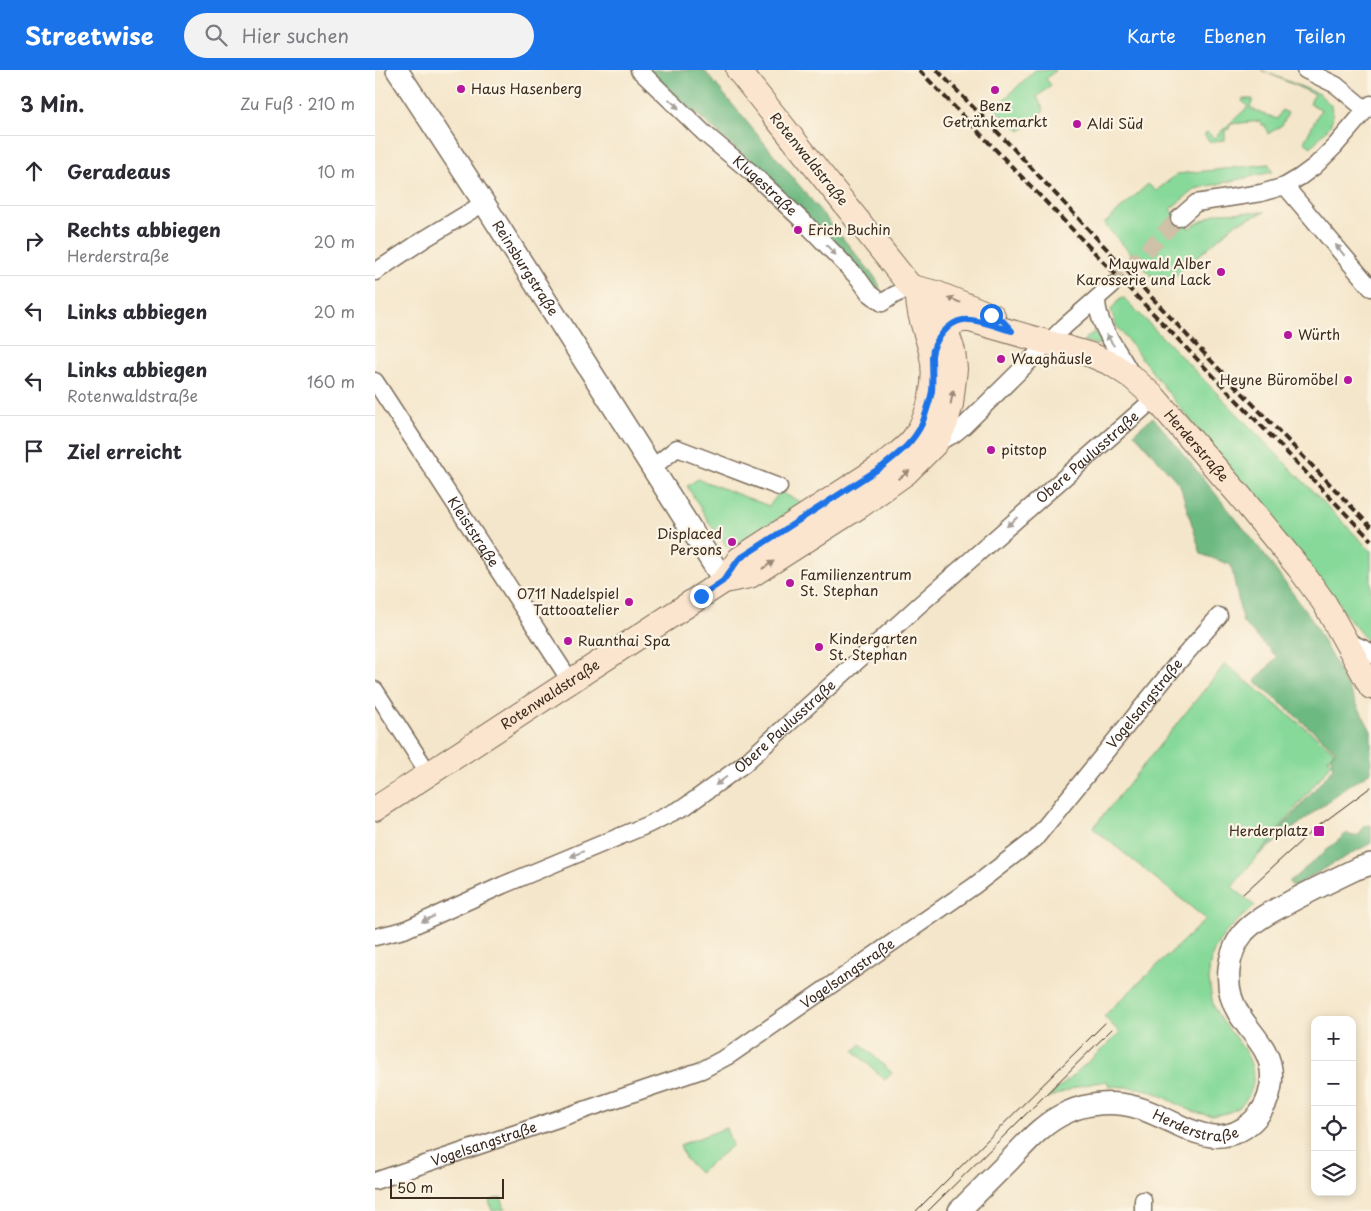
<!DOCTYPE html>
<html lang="de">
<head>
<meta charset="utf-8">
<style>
	:root { --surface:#fff; --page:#f2f2f3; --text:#2b2b33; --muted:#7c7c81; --line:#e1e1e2; --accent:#1a73e8 }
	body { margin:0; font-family:"Playpen Sans",sans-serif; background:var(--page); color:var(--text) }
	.controls { position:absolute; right:15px; bottom:15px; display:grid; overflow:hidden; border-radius:10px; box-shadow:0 2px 8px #0003 }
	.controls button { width:45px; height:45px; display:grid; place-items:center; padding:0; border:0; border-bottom:1px solid var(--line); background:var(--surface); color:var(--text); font:25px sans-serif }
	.scale { position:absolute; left:15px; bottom:12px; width:114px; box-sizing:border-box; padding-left:5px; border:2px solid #3b2a1e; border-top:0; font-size:14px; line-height:18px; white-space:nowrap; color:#3b2a1e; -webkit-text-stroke:4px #fcf5e5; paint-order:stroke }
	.stop { position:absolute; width:15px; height:15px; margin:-11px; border:4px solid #1a73e8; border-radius:50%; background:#fff }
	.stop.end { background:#1a73e8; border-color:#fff; box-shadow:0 1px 5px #0008 }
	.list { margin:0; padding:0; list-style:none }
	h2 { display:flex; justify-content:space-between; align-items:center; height:65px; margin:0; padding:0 20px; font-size:21px }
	h2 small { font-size:16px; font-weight:400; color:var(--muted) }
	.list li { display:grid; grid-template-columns:32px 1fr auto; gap:15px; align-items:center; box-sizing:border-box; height:70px; padding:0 20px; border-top:1px solid var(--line) }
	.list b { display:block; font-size:19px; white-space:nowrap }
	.list p { margin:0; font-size:16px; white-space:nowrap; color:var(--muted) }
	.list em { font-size:16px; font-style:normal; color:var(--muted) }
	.icon { flex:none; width:28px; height:28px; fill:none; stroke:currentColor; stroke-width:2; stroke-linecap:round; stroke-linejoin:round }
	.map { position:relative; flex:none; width:996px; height:1141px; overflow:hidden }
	header { display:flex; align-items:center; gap:30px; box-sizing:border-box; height:70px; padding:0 25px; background:var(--accent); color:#fff }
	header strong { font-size:24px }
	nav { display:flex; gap:28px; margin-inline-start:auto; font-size:18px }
	.search { width:350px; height:45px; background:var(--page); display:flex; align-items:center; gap:12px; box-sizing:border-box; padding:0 18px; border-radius:28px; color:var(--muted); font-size:19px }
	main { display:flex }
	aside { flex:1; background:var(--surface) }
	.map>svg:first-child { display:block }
	.green { fill:#87d99a; stroke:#61825c }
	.forest { fill:#6db982; stroke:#547250 }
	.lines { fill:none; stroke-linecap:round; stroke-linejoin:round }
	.minor-tunnel { stroke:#cfc0a8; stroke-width:16; stroke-dasharray:16 8; stroke-linecap:butt }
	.minor-casing { stroke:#7c6c5a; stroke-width:19 }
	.tertiary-casing { stroke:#7c6c5a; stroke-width:24 }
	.secondary-casing { stroke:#7c6c5a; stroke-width:26 }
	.minor { stroke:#fff; stroke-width:16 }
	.tertiary { stroke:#fff; stroke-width:21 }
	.secondary { stroke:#fbe5cf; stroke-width:24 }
	.tram { stroke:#3b2a1e; stroke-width:1 }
	.rail { stroke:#3b2a1e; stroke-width:4; stroke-dasharray:8 4; stroke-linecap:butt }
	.oneway { fill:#a79f9a }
	.oneway2 { fill:#9b8876 }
	.route { stroke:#1a73e8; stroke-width:6 }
	.poi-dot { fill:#b5179e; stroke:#fcf5e5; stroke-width:2 }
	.labels { text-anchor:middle; stroke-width:4.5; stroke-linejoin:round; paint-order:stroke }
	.poi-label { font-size:14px; fill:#3b2a1e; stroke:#fcf5e5; text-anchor:start }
	.street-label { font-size:14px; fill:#3b2a1e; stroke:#fcf5e5 }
</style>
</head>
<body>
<header>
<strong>Streetwise</strong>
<div class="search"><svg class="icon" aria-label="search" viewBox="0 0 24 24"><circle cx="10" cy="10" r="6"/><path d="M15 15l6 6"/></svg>Hier suchen</div>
<nav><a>Karte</a><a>Ebenen</a><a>Teilen</a></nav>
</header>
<main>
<aside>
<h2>3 Min.<small>Zu Fuß · 210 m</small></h2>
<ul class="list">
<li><svg class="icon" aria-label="ahead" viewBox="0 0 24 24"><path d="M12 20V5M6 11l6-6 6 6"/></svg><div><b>Geradeaus</b></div><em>10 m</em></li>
<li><svg class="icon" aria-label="right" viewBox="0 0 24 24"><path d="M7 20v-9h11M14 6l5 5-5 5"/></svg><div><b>Rechts abbiegen</b><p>Herderstraße</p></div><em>20 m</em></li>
<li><svg class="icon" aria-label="left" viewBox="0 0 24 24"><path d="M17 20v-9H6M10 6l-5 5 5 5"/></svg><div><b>Links abbiegen</b></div><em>20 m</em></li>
<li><svg class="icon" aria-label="left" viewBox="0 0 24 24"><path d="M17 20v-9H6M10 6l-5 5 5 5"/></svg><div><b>Links abbiegen</b><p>Rotenwaldstraße</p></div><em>160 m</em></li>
<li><svg class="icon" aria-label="arrive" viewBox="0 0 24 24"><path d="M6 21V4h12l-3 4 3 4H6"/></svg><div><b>Ziel erreicht</b></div></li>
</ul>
</aside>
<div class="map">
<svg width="996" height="1141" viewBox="0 0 996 1141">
	<rect width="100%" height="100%" fill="#fcf5e5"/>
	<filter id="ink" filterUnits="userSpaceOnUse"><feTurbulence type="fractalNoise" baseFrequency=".02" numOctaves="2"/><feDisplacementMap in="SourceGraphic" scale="10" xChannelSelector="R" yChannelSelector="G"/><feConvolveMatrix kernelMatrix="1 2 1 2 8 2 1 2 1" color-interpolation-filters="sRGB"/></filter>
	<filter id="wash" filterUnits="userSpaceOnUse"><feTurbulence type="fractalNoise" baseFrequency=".0096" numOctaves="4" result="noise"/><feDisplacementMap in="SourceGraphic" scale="20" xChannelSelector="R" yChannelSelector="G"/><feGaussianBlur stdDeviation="1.12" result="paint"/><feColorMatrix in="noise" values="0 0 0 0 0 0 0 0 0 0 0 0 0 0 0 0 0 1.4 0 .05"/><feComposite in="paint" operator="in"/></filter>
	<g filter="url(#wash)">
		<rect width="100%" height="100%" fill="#f4e6ca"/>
		<path class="green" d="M660 0H681L671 9 676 15 662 27 669 40 646 61 619 39Z
			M886 0 944 24 956 35 958 46 955 56 936 77 929 72 946 39 935 34 939 24Z
			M868 29H878L875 38 902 49 907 40 913 43 907 55 893 64 890 55H887L886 51 855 54 854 59 850 60V70L835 72 829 65 832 62 839 68 873 37 867 31Z
			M894 94 897 102 820 119 795 139 814 158 842 143 890 142 860 154 787 218 729 154 773 114 781 121 802 104Z
			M745 228H749L996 481V576L802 334 741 255 736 240Z
			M720 261 729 274V276L708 271Z
			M323 409 394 436 405 422 428 433 360 477H352L335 454 312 416Z
			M850 594 959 681 953 689 957 693 857 817 880 836C852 859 829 878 835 917 836 924 837 933 840 939 849 957 866 971 874 989 887 1020 868 1046 835 1045 814 1044 795 1028 776 1021 763 1017 748 1017 734 1016L732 1011 704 1016 673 1028 745 963 729 946 831 849 718 758Z
			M486 974 517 1003 510 1010 479 981Z
			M351 1058 357 1076 324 1103 310 1088 305 1075Z
			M126 1127 130 1139 117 1141 114 1131Z"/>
		<path class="forest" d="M272 0H329L499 206 504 214 505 219 500 220 491 208 403 116Z
			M778 347 879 471 936 548 996 661V702L973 716 881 787 958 698 956 687 960 680 880 611 902 587 868 553 856 495 826 484 805 415 759 363Z
			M996 755V773L950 798 918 817 914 812 972 763C979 769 987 765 988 756Z"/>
	</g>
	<g filter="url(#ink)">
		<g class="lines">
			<path class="minor-tunnel" d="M737 215 804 148"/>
			<defs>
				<g id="minor">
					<path id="s1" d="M264 0 329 63 378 104 431 154 484 209 494 223 507 233 519 225 537 217"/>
					<path d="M930 0 961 15 991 40"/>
					<path d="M910 116 996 218"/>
					<path d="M804 148 821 133 886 123 910 116 925 107 940 96 960 76 996 34"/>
					<path d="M0 202 48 170 109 133"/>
					<path d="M722 230C723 260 745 280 757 306"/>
					<path id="s2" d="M0 311 196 612"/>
					<path d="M561 373 578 365 589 356 690 256 737 215"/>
					<path d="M277 398 302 378 404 417"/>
					<path d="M972 571 992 580 996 585"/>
					<path d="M0 620 54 704"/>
					<path id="s3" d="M0 867 29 860 128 815 272 755 311 736 369 694 543 536 780 328"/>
					<path id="s4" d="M0 1111 327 1000 355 985 599 816 660 769 801 595 844 546"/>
					<path d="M768 1141V1130"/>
				</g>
				<g id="tertiary">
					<path id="s5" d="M22 0 109 133 349 511"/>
					<path id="s6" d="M584 1141C601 1124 618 1107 635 1090 652 1072 669 1052 693 1042 712 1033 739 1031 760 1037 800 1047 838 1088 878 1051 897 1033 902 1003 890 981 883 968 872 957 864 944 848 919 851 884 869 862 881 849 898 841 913 833 935 821 958 810 981 799L996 794"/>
				</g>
				<g id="secondary">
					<path d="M537 217 561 223 618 246"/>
					<path id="s7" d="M564 249 578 253 587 250H595L716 285 737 294 758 308 780 328 865 426 924 498 950 534 996 617"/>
					<path d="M349 511 375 506 485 436 531 403 561 373 571 352 576 334 580 299 578 281 571 260 564 249 543 226 363 0"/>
					<path id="s8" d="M0 739 349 511 364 489 507 396C518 387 531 379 539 368 555 345 563 309 556 282 552 263 543 246 543 226"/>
				</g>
			</defs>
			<use href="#minor" class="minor-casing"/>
			<use href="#tertiary" class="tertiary-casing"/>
			<use href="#secondary" class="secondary-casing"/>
			<use href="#minor" class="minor"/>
			<use href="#tertiary" class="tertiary"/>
			<use href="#secondary" class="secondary"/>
			<path class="tram" d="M868 824 938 760 996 717
				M541 1141 730 953
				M553 1141 737 959"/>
			<path class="rail" d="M544 0 996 470
				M562 0 636 76 822 276 996 457"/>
		</g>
		<defs><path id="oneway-solid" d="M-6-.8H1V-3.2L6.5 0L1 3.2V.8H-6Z" transform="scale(1.25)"/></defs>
		<g class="oneway">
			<use href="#oneway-solid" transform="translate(299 34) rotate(43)"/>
			<use href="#oneway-solid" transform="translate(456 180) rotate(46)"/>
			<use href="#oneway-solid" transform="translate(965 180) rotate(-129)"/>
			<use href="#oneway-solid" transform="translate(735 270) rotate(-124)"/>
			<use href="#oneway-solid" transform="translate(637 452) rotate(139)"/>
			<use href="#oneway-solid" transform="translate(346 711) rotate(143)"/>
			<use href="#oneway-solid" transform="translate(202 784) rotate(157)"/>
			<use href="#oneway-solid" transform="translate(53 849) rotate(156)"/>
		</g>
		<g class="oneway2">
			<use href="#oneway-solid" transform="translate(579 230) rotate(-158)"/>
			<use href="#oneway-solid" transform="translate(577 327) rotate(-79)"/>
			<use href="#oneway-solid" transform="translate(529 405) rotate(-37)"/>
			<use href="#oneway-solid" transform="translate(393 495) rotate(-33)"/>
		</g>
	</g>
	<g class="lines" filter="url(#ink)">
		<path class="route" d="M326 526 348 511 364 489 508 396C523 384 538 373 547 354 551 343 555 332 557 321 558 309 557 298 557 286 558 272 573 252 588 250 601 248 624 258 637 261L628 251 616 245"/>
	</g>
	<g class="poi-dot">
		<circle cx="86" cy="19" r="5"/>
		<circle cx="620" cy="20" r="5"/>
		<circle cx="702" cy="54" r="5"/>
		<circle cx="423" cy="160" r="5"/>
		<circle cx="846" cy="202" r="5"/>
		<circle cx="913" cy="265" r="5"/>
		<circle cx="626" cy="289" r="5"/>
		<circle cx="973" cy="310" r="5"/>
		<circle cx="616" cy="380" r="5"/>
		<circle cx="357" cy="472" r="5"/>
		<circle cx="415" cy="513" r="5"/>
		<circle cx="254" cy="532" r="5"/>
		<circle cx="193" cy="571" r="5"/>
		<circle cx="444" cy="577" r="5"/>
		<rect x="938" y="755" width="12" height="12" rx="2.5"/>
	</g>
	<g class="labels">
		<g class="poi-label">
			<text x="96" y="24">Haus Hasenberg</text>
			<text x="620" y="41" text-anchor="middle">Benz<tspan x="620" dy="16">Getränkemarkt</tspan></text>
			<text x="712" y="59">Aldi Süd</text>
			<text x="433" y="165">Erich Buchin</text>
			<text x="836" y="199" text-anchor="end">Maywald Alber<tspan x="836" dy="16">Karosserie und Lack</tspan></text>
			<text x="923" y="270">Würth</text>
			<text x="636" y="294">Waaghäusle</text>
			<text x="963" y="315" text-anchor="end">Heyne Büromöbel</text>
			<text x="626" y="385">pitstop</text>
			<text x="347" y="469" text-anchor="end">Displaced<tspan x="347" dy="16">Persons</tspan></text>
			<text x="425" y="510">Familienzentrum<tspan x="425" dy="16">St. Stephan</tspan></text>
			<text x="244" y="529" text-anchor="end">0711 Nadelspiel<tspan x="244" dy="16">Tattooatelier</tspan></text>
			<text x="454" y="574">Kindergarten<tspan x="454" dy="16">St. Stephan</tspan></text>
			<text x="203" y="576">Ruanthai Spa</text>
			<text x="933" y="766" text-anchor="end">Herderplatz</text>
		</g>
		<g class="street-label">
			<text transform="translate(434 89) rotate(51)" y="5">Rotenwaldstraße</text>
			<text dy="5" stroke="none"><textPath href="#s1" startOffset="171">Klugestraße</textPath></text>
			<text dy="5" stroke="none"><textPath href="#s5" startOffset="236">Reinsburgstraße</textPath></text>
			<text dy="5" stroke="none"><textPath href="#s7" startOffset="299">Herderstraße</textPath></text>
			<text dy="5" stroke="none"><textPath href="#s3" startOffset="870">Obere Paulusstraße</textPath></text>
			<text dy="5" stroke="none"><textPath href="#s2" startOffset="180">Kleiststraße</textPath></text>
			<text dy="5" stroke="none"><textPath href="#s8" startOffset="209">Rotenwaldstraße</textPath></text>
			<text dy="5" stroke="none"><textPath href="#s4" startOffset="925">Vogelsangstraße</textPath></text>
			<text dy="5" stroke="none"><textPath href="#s3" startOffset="465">Obere Paulusstraße</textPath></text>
			<text dy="5" stroke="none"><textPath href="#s4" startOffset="520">Vogelsangstraße</textPath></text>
			<text dy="5" stroke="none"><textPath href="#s6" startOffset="281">Herderstraße</textPath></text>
			<text dy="5" stroke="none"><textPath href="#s4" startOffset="115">Vogelsangstraße</textPath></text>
		</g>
	</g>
</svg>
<div class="controls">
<button>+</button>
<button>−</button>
<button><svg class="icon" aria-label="locate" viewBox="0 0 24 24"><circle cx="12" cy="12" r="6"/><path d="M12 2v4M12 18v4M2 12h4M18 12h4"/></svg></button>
<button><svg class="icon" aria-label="layers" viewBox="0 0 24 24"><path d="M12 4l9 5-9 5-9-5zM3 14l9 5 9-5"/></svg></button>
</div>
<div class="scale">50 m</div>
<div class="stop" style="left:616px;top:245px"></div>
<div class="stop end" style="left:326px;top:526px"></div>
</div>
</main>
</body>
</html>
